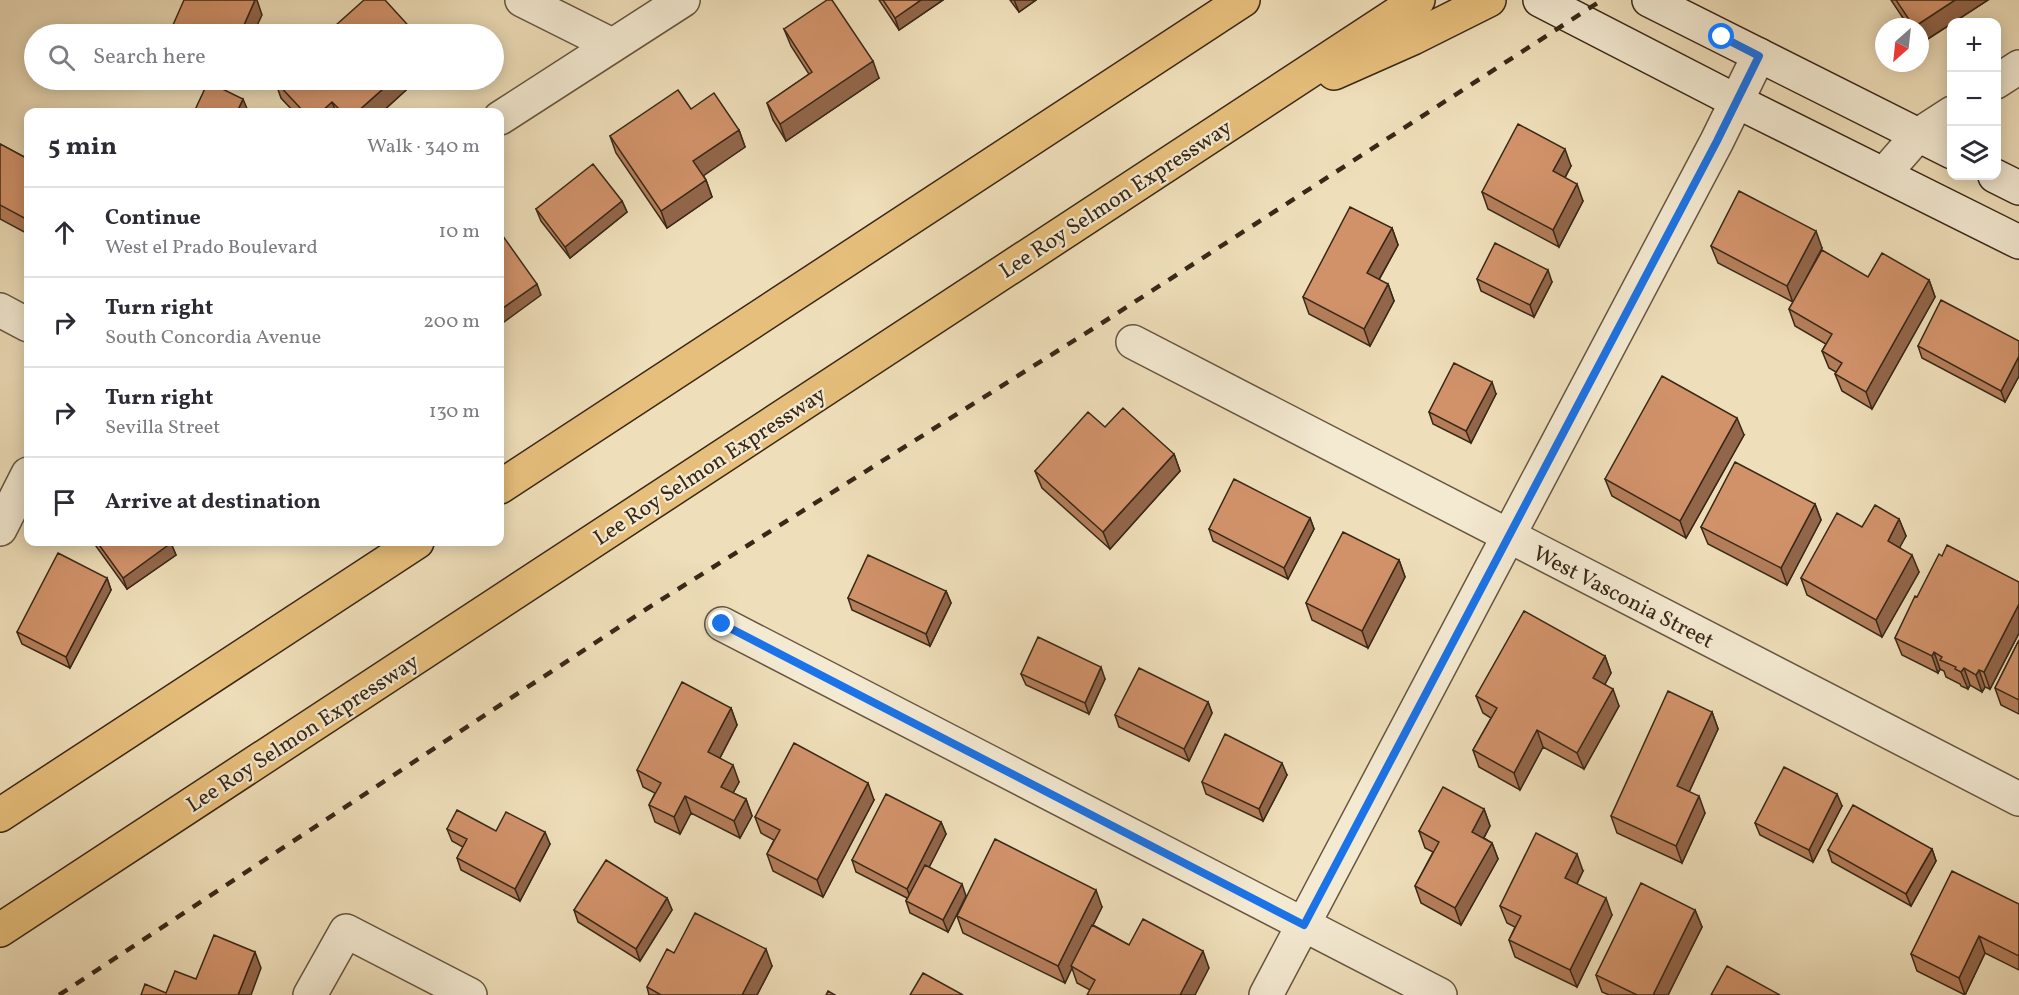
<!DOCTYPE html>
<html lang="en">
<head>
<meta charset="utf-8">
<style>
	:root { --surface:#fff; --page:#f2f2f3; --text:#2b2b33; --muted:#7c7c81; --line:#e1e1e2 }
	body { margin:0; font-family:Vollkorn,serif; background:var(--page); color:var(--text) }
	.controls { position:absolute; right:18px; top:18px; display:grid; overflow:hidden; border-radius:12px; box-shadow:0 3px 15px #0003 }
	.controls button { width:54px; height:54px; display:grid; place-items:center; padding:0; border:0; border-bottom:2px solid var(--line); background:var(--surface); color:var(--text); font:30px sans-serif }
	.compass { position:absolute; left:1875px; top:18px; width:54px; height:54px; border-radius:50%; background:var(--surface); box-shadow:0 3px 15px #0003; rotate:207deg }
	.stop { position:absolute; width:18px; height:18px; margin:-14px; border:4px solid #1a73e8; border-radius:50%; background:#fff }
	.stop.end { background:#1a73e8; border-color:#fff; box-shadow:0 2px 6px #0008 }
	.list { margin:0; padding:0; list-style:none }
	h2 { display:flex; justify-content:space-between; align-items:center; height:78px; margin:0; padding:0 24px; font-size:26px }
	h2 small { font-size:20px; font-weight:400; color:var(--muted) }
	.list li { display:grid; grid-template-columns:39px 1fr auto; gap:18px; align-items:center; box-sizing:border-box; height:90px; padding:0 24px; border-top:2px solid var(--line) }
	.list b { display:block; font-size:22px; white-space:nowrap }
	.list p { margin:0; font-size:20px; white-space:nowrap; color:var(--muted) }
	.list em { font-size:20px; font-style:normal; color:var(--muted) }
	.icon { flex:none; width:33px; height:33px; fill:none; stroke:currentColor; stroke-width:2; stroke-linecap:round; stroke-linejoin:round }
	.map { position:relative; flex:none; width:2019px; height:995px; overflow:hidden }
	.search { position:absolute; background:var(--surface); box-shadow:0 3px 15px #0003; left:24px; top:24px; width:480px; height:66px; display:flex; align-items:center; gap:15px; box-sizing:border-box; padding:0 21px; border-radius:33px; color:var(--muted); font-size:22px }
	.panel { position:absolute; background:var(--surface); box-shadow:0 3px 15px #0003; left:24px; top:108px; width:480px; height:438px; border-radius:12px }
	.map>svg:first-child { display:block }
	.lines { fill:none; stroke-linecap:round; stroke-linejoin:round }
	.street-casing { stroke:#665640; stroke-width:36 }
	.secondary-casing { stroke:#392817; stroke-width:36 }
	.highway-casing { stroke:#392817; stroke-width:36 }
	.street { stroke:#f4ead2; stroke-width:33 }
	.secondary { stroke:#f4ead2; stroke-width:33 }
	.highway { stroke:#e7bf7c; stroke-width:33 }
	.rail { stroke:#392817; stroke-width:4.5; stroke-dasharray:10 10; stroke-linecap:butt }
	.wall { fill:#b47e5b; stroke:#392817; stroke-width:1.5 }
	.shaded-wall { fill:#92664a; stroke:#392817; stroke-width:1.5 }
	.building { fill:#d1926a; stroke:#392817; stroke-width:1.5 }
	.route { stroke:#1a73e8; stroke-width:8 }
	.labels { text-anchor:middle; stroke-width:4.5; stroke-linejoin:round; paint-order:stroke }
	.street-label { font-size:22px; fill:#392817; stroke:#f4ead2 }
</style>
</head>
<body>
<div class="map">
<svg width="2019" height="995" viewBox="0 0 2019 995">
	<rect width="100%" height="100%" fill="#eedeb9"/>
	<filter id="stains"><feTurbulence type="fractalNoise" baseFrequency=".00333" numOctaves="4"/><feColorMatrix values="0 0 0 0 .2 0 0 0 0 .09 0 0 0 0 .02 0 0 0 .5 -.17"/></filter>
	<radialGradient id="worn" r=".72"><stop offset=".6" stop-color="#630" stop-opacity="0"/><stop offset="1" stop-color="#630" stop-opacity=".3"/></radialGradient>
	<g class="lines">
		<defs>
			<path id="street" d="M522 0 612 45
				M1996 82 2019 67
				M500 118 683 0
				M1884 174 1918 135 1952 113
				M0 310 28 325
				M1133 342 2019 799
				M0 529 28 474
				M722 624 1440 995
				M310 995 346 931 470 995
				M1266 995 1717 141 1759 55"/>
			<path id="secondary" d="M1540 0 1736 101 2019 242
				M1649 0 1952 152
				M1995 176 2019 188"/>
			<path id="highway" d="M1334 73 1413 38 1489 0
				M500 487 1243 0
				M0 815 417 542
				M0 930 1418 0"/>
		</defs>
		<use href="#street" class="street-casing"/>
		<use href="#secondary" class="secondary-casing"/>
		<use href="#highway" class="highway-casing"/>
		<use href="#street" class="street"/>
		<use href="#secondary" class="secondary"/>
		<use href="#highway" class="highway"/>
		<path class="rail" d="M59 995 648 608 1102 323 1602 0"/>
	</g>
	<path class="wall" d="M879 0H943L899 30Z
		M1010 0H1036L1019 12Z
		M1891 0H1988L1920 44V27H1909Z
		M784 29 879 78 786 141 773 120 767 103 809 74 791 46Z
		M216 80H234L231 86Z
		M277 80H417L382 112H294L281 98 275 81Z
		M691 109 739 130 745 147 703 175 706 180 712 197 667 228 616 153 610 136Z
		M0 144 28 159V234L0 219Z
		M1571 166 1565 178 1583 201 1559 247 1488 209 1482 192Z
		M622 201 627 212 570 258 541 221 536 209Z
		M1392 228 1398 245 1379 280 1388 284 1394 301 1370 346 1309 314 1303 297Z
		M1711 246 1822 248 1803 285 1868 277 1929 280 1935 297 1872 409 1842 391 1835 374 1836 372 1829 368 1822 351 1826 344 1795 326 1789 309 1793 302 1718 263Z
		M1477 279 1552 282 1534 317 1481 291Z
		M2019 341V376L2005 402 1922 358 1918 346Z
		M1496 394 1471 443 1433 424 1429 412Z
		M1105 427 1174 454 1180 471 1110 549 1042 488 1035 471Z
		M1744 435 1686 538 1612 496 1605 479Z
		M1815 504 1821 520 1787 585 1708 544 1701 527Z
		M1310 518 1314 529 1288 579 1213 541 1209 529Z
		M1899 519 1906 536 1899 547 1919 572 1882 637 1807 595 1801 578Z
		M93 542H170L176 555 127 589Z
		M1399 560 1405 577 1368 648 1312 620 1306 603Z
		M107 578 111 590 70 668 22 644 17 632Z
		M2019 582V633L1990 689 1985 687 1982 692 1970 685 1968 689 1961 686 1960 684 1946 677 1944 671 1940 669 1938 673 1902 655 1895 638 1917 597Z
		M946 591 951 603 930 646 852 610 848 598Z
		M2019 640V714L2001 705 1995 688Z
		M1605 656 1611 673 1605 684 1619 706 1584 769 1543 747 1520 790 1479 767 1473 750 1491 718 1483 713 1476 696Z
		M1021 674 1105 679 1089 714 1026 685Z
		M1208 702 1212 713 1189 761 1119 727 1115 715Z
		M731 708 737 725 720 758 739 782 733 793 746 799 752 816 740 838 691 813 680 834 655 822 649 805 655 793 643 787 637 770Z
		M1712 712 1718 729 1689 792 1705 813 1682 863 1617 833 1611 816Z
		M1287 775 1263 821 1206 794 1202 782Z
		M874 800 823 897 773 871 767 854 774 840 761 833 755 817Z
		M1842 806 1813 862 1760 835 1755 823Z
		M1484 809 1490 826 1484 838 1492 843 1498 859 1461 925 1421 903 1415 886 1433 852 1425 848 1419 831Z
		M941 822 946 834 929 867 966 896 948 932 910 913 906 901 907 898 856 872 852 860Z
		M447 829 550 844 520 901 461 870 457 858 463 847 452 841Z
		M1932 849 1936 861 1911 906 1832 862 1828 850Z
		M1583 871 1577 884 1612 915 1577 987 1515 957 1509 940 1515 927 1507 923 1500 906Z
		M667 898 672 910 640 961 578 922 574 910Z
		M2019 904V970L1985 953 1965 995 1917 971 1911 954Z
		M1102 907 1093 925 1129 945 1209 968 1090 990 1077 983 1072 968 1065 983 963 933 957 916Z
		M1695 910 1702 927 1668 995H1609L1602 992 1596 975Z
		M674 953 772 966 757 995H649L647 987Z"/>
	<path class="shaded-wall" d="M255 0H257L262 15 253 34H240Z
		M921 0H943L899 30 895 18Z
		M1014 0H1036L1019 12Z
		M1955 0H1988L1920 44V27H1914Z
		M873 61 879 78 786 141 780 124Z
		M229 80H234L231 86Z
		M393 80H417L382 112H357Z
		M243 99 248 111 247 112H237Z
		M332 102 336 112H321Z
		M739 130 745 147 700 178 693 161Z
		M1565 149 1571 166 1559 188 1553 171Z
		M706 180 712 197 667 228 661 211Z
		M1577 184 1583 201 1559 247 1553 230Z
		M622 201 627 212 570 258 565 247Z
		M28 215V227L26 219Z
		M1392 228 1398 245 1373 290 1367 273Z
		M1816 231 1822 248 1793 303 1787 286Z
		M1548 270 1552 282 1534 317 1530 305Z
		M1929 280 1935 297 1872 409 1866 392Z
		M537 284 541 295 500 325V310Z
		M1388 284 1394 301 1370 346 1364 329Z
		M2019 356V376L2005 402 2001 391Z
		M1492 382 1496 394 1471 443 1466 431Z
		M1737 418 1744 435 1686 538 1680 521Z
		M1174 454 1180 471 1110 549 1103 532Z
		M1815 504 1821 520 1787 585 1781 568Z
		M1310 518 1314 529 1288 579 1284 568Z
		M1899 519 1906 536 1894 558 1888 541Z
		M171 543 176 555 127 589 123 578Z
		M1912 555 1919 572 1882 637 1876 620Z
		M1399 560 1405 577 1368 648 1362 631Z
		M107 578 111 590 70 668 66 657Z
		M946 591 951 603 930 646 926 634Z
		M2019 604V633L1990 689 1984 672Z
		M1934 652 1940 669 1938 673 1932 656Z
		M1605 656 1611 673 1599 695 1593 678Z
		M1101 667 1105 679 1089 714 1085 703Z
		M1964 668 1970 685 1968 689 1961 672Z
		M1979 670 1985 687 1982 692 1976 675Z
		M1613 689 1619 706 1584 769 1577 753Z
		M1208 702 1212 713 1189 761 1184 749Z
		M731 708 737 725 714 769 708 752Z
		M1712 712 1718 729 1684 803 1677 786Z
		M1537 730 1543 747 1520 790 1514 773Z
		M1282 763 1287 775 1263 821 1259 809Z
		M733 765 739 782 727 804 721 787Z
		M868 783 874 800 823 897 817 880Z
		M1837 794 1842 806 1813 862 1809 850Z
		M685 796 691 813 680 834 674 817Z
		M1699 796 1705 813 1682 863 1676 846Z
		M746 799 752 816 740 838 734 821Z
		M1484 809 1490 826 1478 848 1472 832Z
		M941 822 946 834 912 901 907 889Z
		M545 832 550 844 520 901 515 889Z
		M1492 843 1498 859 1461 925 1455 908Z
		M1932 849 1936 861 1911 906 1906 894Z
		M1577 854 1583 871 1571 895 1565 878Z
		M962 884 966 896 948 932 943 920Z
		M1096 890 1102 907 1072 967 1071 966 1072 968 1065 983 1058 966Z
		M667 898 672 910 640 961 636 949Z
		M1606 898 1612 915 1577 987 1570 970Z
		M1695 910 1702 927 1668 995H1653Z
		M1979 936 1985 953 1965 995 1959 978Z
		M766 949 772 966 757 995H742Z
		M1203 951 1209 968 1195 995H1180Z
		M255 952 261 968 251 995H238Z"/>
	<path class="building" d="M184 0H255L240 34H169Z
		M364 0H385L416 34H326Z
		M827 0H832L873 61 780 124 767 103 812 72 784 29Z
		M883 0H921L895 18Z
		M1896 0H1955L1914 27Z
		M277 80H393L357 112H342L332 102 321 112H304L275 81Z
		M208 82 243 99 237 112H194Z
		M678 90 691 109 714 93 739 130 693 161 706 180 661 211 610 136Z
		M1518 124 1565 149 1553 171 1577 184 1553 230 1482 192Z
		M0 144 28 159V215L26 219 0 205Z
		M593 164 622 201 565 247 536 209Z
		M1739 191 1816 231 1787 286 1711 246Z
		M1350 207 1392 228 1367 273 1388 284 1364 329 1303 297Z
		M500 232 537 284 500 310Z
		M1495 243 1548 270 1530 305 1477 279Z
		M1822 250 1868 277 1882 253 1929 280 1866 392 1835 374 1842 363 1822 351 1832 334 1789 309Z
		M1941 300 2019 341V356L2001 391 1918 346Z
		M1454 363 1492 382 1466 431 1429 412Z
		M1662 376 1737 418 1680 521 1605 479Z
		M1123 408 1174 454 1103 532 1035 471 1088 412 1105 427Z
		M1735 462 1815 504 1781 568 1701 527Z
		M1234 479 1310 518 1284 568 1209 529Z
		M1875 505 1899 519 1888 541 1912 555 1876 620 1801 578 1837 513 1862 527Z
		M1343 532 1399 560 1362 631 1306 603Z
		M97 542H170L171 543 123 578Z
		M1947 545 2019 582V604L1984 672 1979 670 1976 675 1964 668 1961 672 1955 669 1956 667 1940 660 1942 657 1934 652 1932 656 1895 638 1915 596 1917 597 1939 554 1942 556Z
		M58 553 107 578 66 657 17 632Z
		M868 555 946 591 926 634 848 598Z
		M1524 611 1605 656 1593 678 1613 689 1577 753 1537 730 1514 773 1473 750 1497 708 1476 696Z
		M1038 637 1101 667 1085 703 1021 674Z
		M2019 640V700L1995 688Z
		M1139 668 1208 702 1184 749 1115 715Z
		M682 682 731 708 708 752 733 765 721 787 746 799 734 821 685 796 674 817 649 805 661 783 637 770Z
		M1668 691 1712 712 1677 786 1699 796 1676 846 1611 816Z
		M1225 734 1282 763 1259 809 1202 782Z
		M794 743 868 783 817 880 767 854 780 830 755 817Z
		M1784 767 1837 794 1809 850 1755 823Z
		M1443 787 1484 809 1472 832 1492 843 1455 908 1415 886 1439 842 1419 831Z
		M886 794 941 822 907 889 852 860Z
		M1853 805 1932 849 1906 894 1828 850Z
		M457 810 496 831 506 812 545 832 515 889 457 858 467 839 447 829Z
		M1536 833 1577 854 1565 878 1606 898 1570 970 1509 940 1521 916 1500 906Z
		M995 839 1096 890 1058 966 957 916Z
		M606 860 667 898 636 949 574 910Z
		M925 865 962 884 943 920 906 901Z
		M1952 871 2019 904V956L1979 936 1959 978 1911 954Z
		M1641 883 1695 910 1653 995H1637L1596 975Z
		M695 913 766 949 742 995H661L647 987 667 949 674 953Z
		M1143 919 1203 951 1180 995H1087L1095 980 1071 966 1092 925 1129 945Z
		M214 935 255 952 238 995H141L145 984 166 993 175 971 196 979Z
		M1727 966 1780 995H1711Z
		M923 973 963 995H910Z
		M828 991 835 995H826Z"/>
	<g class="lines">
		<path class="route" d="M722 624 1304 925 1717 141 1759 56 1722 37"/>
	</g>
	<g class="labels">
		<g class="street-label">
			<text transform="translate(1115 198) rotate(-33)" y="8">Lee Roy Selmon Expressway</text>
			<text transform="translate(709 465) rotate(-33)" y="8">Lee Roy Selmon Expressway</text>
			<text transform="translate(1624 596) rotate(27)" y="8">West Vasconia Street</text>
			<text transform="translate(302 732) rotate(-33)" y="8">Lee Roy Selmon Expressway</text>
		</g>
	</g>
	<rect width="100%" height="100%" filter="url(#stains)"/>
	<rect width="100%" height="100%" fill="url(#worn)"/>
</svg>
<div class="controls">
<button>+</button>
<button>−</button>
<button><svg class="icon" aria-label="layers" viewBox="0 0 24 24"><path d="M12 4l9 5-9 5-9-5zM3 14l9 5 9-5"/></svg></button>
</div>
<svg class="compass" viewBox="-18 -18 36 36"><path d="M0-13l5 13h-10z" fill="#e53935"/><path d="M0 13l5-13h-10z" fill="#7c7c81"/></svg>
<div class="stop" style="left:1722px;top:37px"></div>
<div class="stop end" style="left:722px;top:624px"></div>
<div class="search"><svg class="icon" aria-label="search" viewBox="0 0 24 24"><circle cx="10" cy="10" r="6"/><path d="M15 15l6 6"/></svg>Search here</div>
<section class="panel">
<h2>5 min<small>Walk · 340 m</small></h2>
<ul class="list">
<li><svg class="icon" aria-label="ahead" viewBox="0 0 24 24"><path d="M12 20V5M6 11l6-6 6 6"/></svg><div><b>Continue</b><p>West el Prado Boulevard</p></div><em>10 m</em></li>
<li><svg class="icon" aria-label="right" viewBox="0 0 24 24"><path d="M7 20v-9h11M14 6l5 5-5 5"/></svg><div><b>Turn right</b><p>South Concordia Avenue</p></div><em>200 m</em></li>
<li><svg class="icon" aria-label="right" viewBox="0 0 24 24"><path d="M7 20v-9h11M14 6l5 5-5 5"/></svg><div><b>Turn right</b><p>Sevilla Street</p></div><em>130 m</em></li>
<li><svg class="icon" aria-label="arrive" viewBox="0 0 24 24"><path d="M6 21V4h12l-3 4 3 4H6"/></svg><div><b>Arrive at destination</b></div></li>
</ul>
</section>
</div>
</body>
</html>
